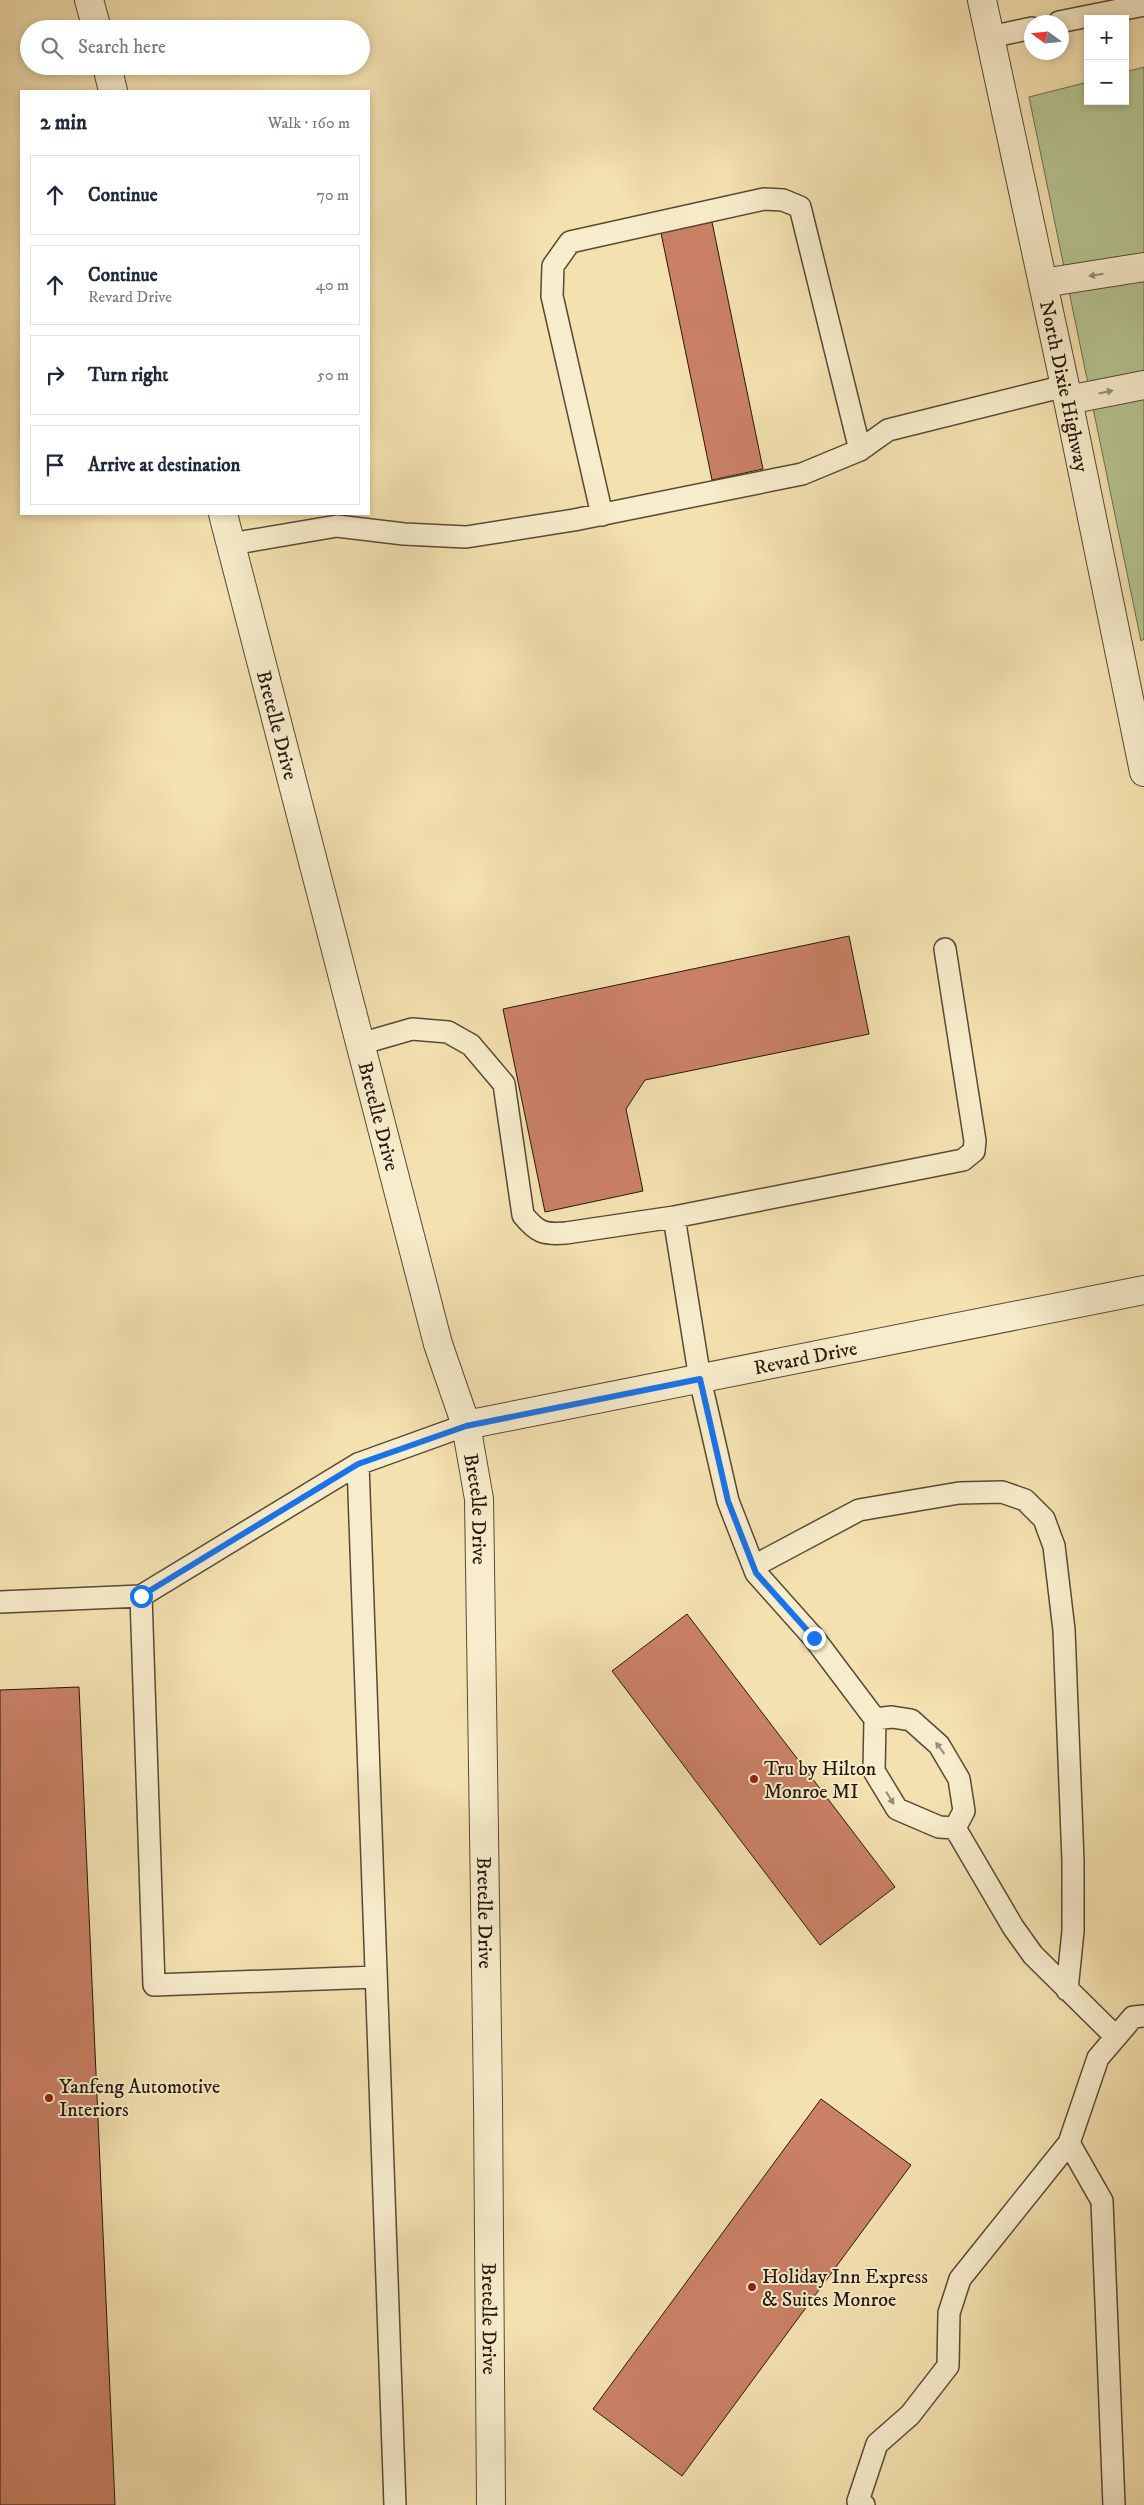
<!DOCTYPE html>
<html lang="en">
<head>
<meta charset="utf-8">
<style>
	:root { --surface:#fff; --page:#f6f6f7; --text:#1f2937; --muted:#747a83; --line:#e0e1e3 }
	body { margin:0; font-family:"IM FELL DW Pica",serif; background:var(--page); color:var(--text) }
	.controls { position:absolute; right:15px; top:15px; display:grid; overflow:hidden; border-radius:0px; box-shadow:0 2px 8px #0003 }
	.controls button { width:45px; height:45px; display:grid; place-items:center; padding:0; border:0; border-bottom:1px solid var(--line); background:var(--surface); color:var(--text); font:25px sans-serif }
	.compass { position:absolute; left:1024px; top:15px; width:45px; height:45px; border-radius:50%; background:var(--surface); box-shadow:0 2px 8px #0003; rotate:285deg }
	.stop { position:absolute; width:15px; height:15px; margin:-11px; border:4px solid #1a73e8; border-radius:50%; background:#fff }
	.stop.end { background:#1a73e8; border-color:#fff; box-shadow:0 1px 5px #0008 }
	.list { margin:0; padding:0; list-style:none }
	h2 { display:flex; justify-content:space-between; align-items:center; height:65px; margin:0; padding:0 20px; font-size:21px }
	h2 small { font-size:16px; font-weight:400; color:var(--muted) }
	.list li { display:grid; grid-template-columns:32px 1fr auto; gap:15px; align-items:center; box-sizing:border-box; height:80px; margin:0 10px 10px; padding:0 10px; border:1px solid var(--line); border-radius:0px }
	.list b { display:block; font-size:19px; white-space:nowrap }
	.list p { margin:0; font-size:16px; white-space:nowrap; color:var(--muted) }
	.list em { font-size:16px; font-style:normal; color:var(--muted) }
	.icon { flex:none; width:28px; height:28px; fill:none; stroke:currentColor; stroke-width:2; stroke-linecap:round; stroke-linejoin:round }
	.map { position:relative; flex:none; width:1144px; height:2505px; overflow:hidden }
	.search { position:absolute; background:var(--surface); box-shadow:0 2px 8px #0003; left:20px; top:20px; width:350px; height:55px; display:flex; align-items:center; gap:12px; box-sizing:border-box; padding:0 18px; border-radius:28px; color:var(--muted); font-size:19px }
	.panel { position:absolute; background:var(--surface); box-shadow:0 2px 8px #0003; left:20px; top:90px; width:350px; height:425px; border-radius:0px }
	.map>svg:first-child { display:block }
	.green { fill:#b5c490; stroke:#6d6e4f }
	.building { fill:#ca8166; stroke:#25180e }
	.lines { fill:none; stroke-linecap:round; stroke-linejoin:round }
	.service-casing { stroke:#584a36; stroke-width:24 }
	.minor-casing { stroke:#584a36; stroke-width:30 }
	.tertiary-casing { stroke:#584a36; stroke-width:30 }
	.service { stroke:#f7eccb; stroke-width:21 }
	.minor { stroke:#f7eccb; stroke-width:28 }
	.tertiary { stroke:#f7eccb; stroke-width:28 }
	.oneway { fill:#988d76 }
	.route { stroke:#1a73e8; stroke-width:6 }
	.poi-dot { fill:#8f2418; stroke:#f7eccb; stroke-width:2 }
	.labels { text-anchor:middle; stroke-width:4; stroke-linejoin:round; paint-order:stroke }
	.street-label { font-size:20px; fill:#25180e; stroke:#f7eccb }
	.poi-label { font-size:20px; fill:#25180e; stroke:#f7eccb; text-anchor:start }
</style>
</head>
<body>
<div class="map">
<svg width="1144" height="2505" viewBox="0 0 1144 2505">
	<rect width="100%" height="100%" fill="#f3e1af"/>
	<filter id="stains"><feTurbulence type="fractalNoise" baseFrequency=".004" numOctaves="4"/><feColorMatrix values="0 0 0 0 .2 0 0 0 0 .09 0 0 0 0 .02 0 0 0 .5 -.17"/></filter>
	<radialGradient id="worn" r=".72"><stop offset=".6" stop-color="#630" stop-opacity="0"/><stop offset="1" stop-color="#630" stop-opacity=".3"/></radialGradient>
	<path class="green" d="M1144 67V639L1141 641 1029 97 1088 82V101H1125V72Z"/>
	<path class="building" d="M712 222 763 469 712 480 661 233Z
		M849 936 869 1034 645 1080 626 1109 643 1191 545 1212 503 1009Z
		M687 1614 895 1887 820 1945 612 1671Z
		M79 1687 115 2505H0V1690Z
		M821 2099 911 2165 682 2476 593 2409Z"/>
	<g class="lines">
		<defs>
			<path id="service" d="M1059 22 1144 5
				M990 37 1032 28
				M602 515 552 296 553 266 570 242 764 199 783 200 800 207 860 450
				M231 544 337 526 404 534 466 537 574 520 802 474 860 450 888 430 1065 386
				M360 1044 412 1029 448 1032 471 1045 504 1084 523 1215C537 1232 543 1235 566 1233L674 1217
				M358 1464 395 2505
				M754 1566 859 1510 959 1493 1002 1492 1025 1500 1044 1519 1054 1546 1064 1630 1073 1861V1931L1067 1990
				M141 1596 154 1985 376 1977
				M0 1602 141 1596 358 1464 466 1425
				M875 1719 892 1717 911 1720 939 1745 959 1779 964 1811 955 1828 939 1827 897 1809 874 1771 875 1719 814 1638 756 1573 728 1501 700 1379 674 1217 963 1160 974 1151 975 1141 945 949
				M955 1828 1013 1927 1033 1955 1116 2037
				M1069 2143 1102 2201 1114 2505
				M864 2505 858 2501 877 2444 910 2415 948 2366 949 2313 960 2279 1069 2143 1098 2058 1133 2017 1144 2016"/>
			<g id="minor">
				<path d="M89 0 97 29"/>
				<path d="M107 66 113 91"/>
				<path d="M1043 283 1144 267"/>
				<path d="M1068 400 1144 385"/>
				<path id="s1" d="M223 514 438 1344 466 1425 479 1499 488 2100 491 2505"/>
				<path id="s2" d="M466 1425 1144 1290"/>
			</g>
			<g id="tertiary">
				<path id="s3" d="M982 0 1068 400 1144 772"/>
			</g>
		</defs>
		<use href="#service" class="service-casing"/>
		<use href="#minor" class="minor-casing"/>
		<use href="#tertiary" class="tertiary-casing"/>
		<use href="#service" class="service"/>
		<use href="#minor" class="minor"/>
		<use href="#tertiary" class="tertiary"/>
	</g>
	<defs><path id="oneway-solid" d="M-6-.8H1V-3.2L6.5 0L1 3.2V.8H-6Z" transform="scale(1.25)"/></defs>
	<g class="oneway">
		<use href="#oneway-solid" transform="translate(1096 275) rotate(171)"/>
		<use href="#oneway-solid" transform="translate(1106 392) rotate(-12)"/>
		<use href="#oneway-solid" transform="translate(940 1748) rotate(-126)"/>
		<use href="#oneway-solid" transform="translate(890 1798) rotate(58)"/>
	</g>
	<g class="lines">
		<path class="route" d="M141 1596 358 1464 466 1426 700 1379 728 1501 756 1573 814 1638"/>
	</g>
	<g class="poi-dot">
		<circle cx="754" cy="1779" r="5"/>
		<circle cx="49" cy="2098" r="5"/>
		<circle cx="752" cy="2287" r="5"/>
	</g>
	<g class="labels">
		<g class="street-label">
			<text dy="7" stroke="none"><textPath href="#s3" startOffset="395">North Dixie Highway</textPath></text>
			<text dy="7" stroke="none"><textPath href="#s1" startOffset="218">Bretelle Drive</textPath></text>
			<text dy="7" stroke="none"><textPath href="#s1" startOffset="622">Bretelle Drive</textPath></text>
			<text dy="7" stroke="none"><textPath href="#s2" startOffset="346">Revard Drive</textPath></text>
			<text dy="7" stroke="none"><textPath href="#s1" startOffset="1028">Bretelle Drive</textPath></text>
			<text dy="7" stroke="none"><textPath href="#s1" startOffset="1432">Bretelle Drive</textPath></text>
			<text dy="7" stroke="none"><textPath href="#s1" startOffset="1838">Bretelle Drive</textPath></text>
		</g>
		<g class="poi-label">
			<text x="764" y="1775">Tru by Hilton<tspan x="764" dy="23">Monroe MI</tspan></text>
			<text x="59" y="2093">Yanfeng Automotive<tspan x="59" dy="23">Interiors</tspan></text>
			<text x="762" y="2283">Holiday Inn Express<tspan x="762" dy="23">&amp; Suites Monroe</tspan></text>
		</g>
	</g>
	<rect width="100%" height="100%" filter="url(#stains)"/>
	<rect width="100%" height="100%" fill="url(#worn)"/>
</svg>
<div class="controls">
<button>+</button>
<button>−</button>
</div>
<svg class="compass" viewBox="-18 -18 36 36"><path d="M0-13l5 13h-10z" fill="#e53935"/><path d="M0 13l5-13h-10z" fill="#747a83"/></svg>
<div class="stop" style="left:141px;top:1596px"></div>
<div class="stop end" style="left:814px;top:1638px"></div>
<div class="search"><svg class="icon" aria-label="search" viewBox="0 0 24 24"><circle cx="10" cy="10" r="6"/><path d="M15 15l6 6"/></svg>Search here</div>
<section class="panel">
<h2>2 min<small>Walk · 160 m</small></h2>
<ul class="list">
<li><svg class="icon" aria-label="ahead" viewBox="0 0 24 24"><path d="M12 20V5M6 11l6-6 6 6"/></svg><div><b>Continue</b></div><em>70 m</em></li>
<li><svg class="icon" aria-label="ahead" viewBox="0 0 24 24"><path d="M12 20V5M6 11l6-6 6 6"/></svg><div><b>Continue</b><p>Revard Drive</p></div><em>40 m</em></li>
<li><svg class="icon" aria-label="right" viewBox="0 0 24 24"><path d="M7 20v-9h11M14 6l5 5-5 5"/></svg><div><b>Turn right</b></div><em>50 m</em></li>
<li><svg class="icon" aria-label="arrive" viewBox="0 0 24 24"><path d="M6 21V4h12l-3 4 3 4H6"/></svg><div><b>Arrive at destination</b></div></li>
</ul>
</section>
</div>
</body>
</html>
